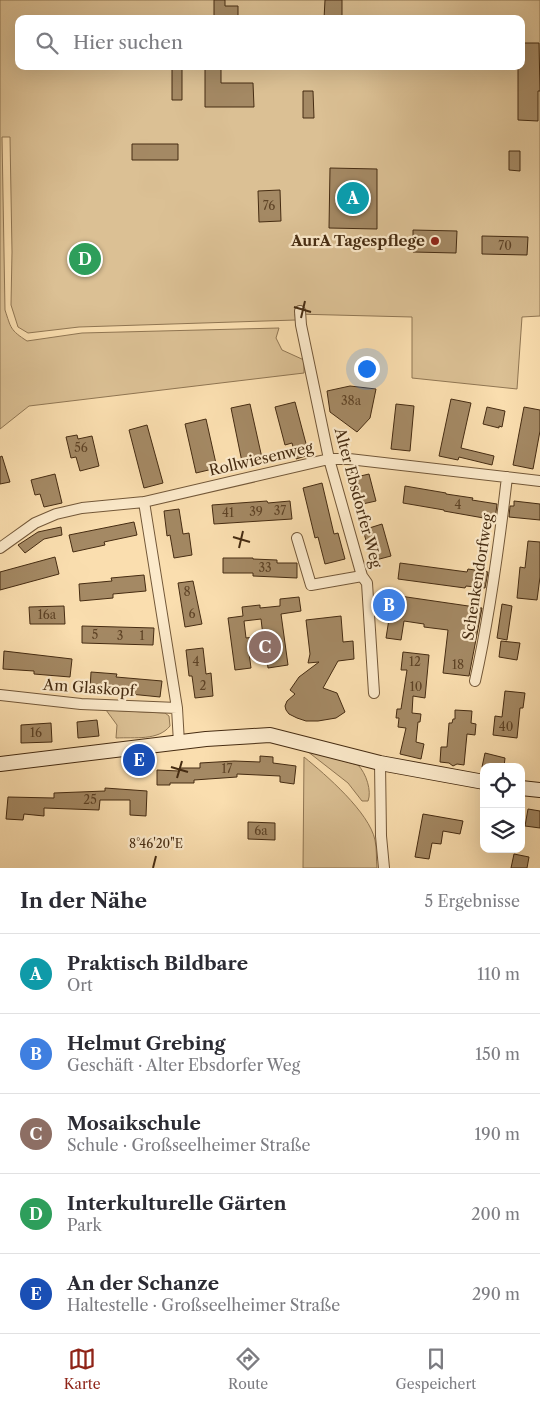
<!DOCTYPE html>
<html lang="de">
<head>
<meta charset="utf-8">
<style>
	:root { --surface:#fff; --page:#f7f7f7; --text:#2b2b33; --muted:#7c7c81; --line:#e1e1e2; --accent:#8f2418 }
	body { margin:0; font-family:"Libre Caslon Text",serif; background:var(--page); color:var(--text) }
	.controls { position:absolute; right:15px; bottom:15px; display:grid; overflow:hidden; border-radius:10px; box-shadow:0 5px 20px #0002 }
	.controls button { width:45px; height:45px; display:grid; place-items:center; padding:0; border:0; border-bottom:1px solid var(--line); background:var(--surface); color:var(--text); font:25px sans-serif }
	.you { position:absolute; left:366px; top:368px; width:18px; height:18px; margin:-12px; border:4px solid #fff; border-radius:50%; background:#1a73e8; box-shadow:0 0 0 8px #1a73e833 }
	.badge { display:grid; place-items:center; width:32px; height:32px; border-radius:50%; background:var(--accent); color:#fff; font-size:16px; font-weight:700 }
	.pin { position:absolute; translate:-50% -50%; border:2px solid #fff; box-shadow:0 1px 5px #0006 }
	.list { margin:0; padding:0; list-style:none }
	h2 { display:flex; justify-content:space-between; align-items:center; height:65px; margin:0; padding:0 20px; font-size:21px }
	h2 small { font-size:16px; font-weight:400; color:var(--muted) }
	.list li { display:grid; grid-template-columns:32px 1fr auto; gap:15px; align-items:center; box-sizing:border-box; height:80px; padding:0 20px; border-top:1px solid var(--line) }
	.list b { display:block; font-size:19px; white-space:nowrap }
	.list p { margin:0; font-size:16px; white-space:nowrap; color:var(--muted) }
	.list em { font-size:16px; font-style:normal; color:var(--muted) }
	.icon { flex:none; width:28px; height:28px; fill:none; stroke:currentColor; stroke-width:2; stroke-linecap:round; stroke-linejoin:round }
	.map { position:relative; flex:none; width:540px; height:868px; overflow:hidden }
	.search { position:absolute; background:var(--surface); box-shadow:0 5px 20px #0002; left:15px; right:15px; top:15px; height:55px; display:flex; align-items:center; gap:12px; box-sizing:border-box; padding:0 18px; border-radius:10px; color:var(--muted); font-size:19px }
	.sheet { height:465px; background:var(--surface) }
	nav { display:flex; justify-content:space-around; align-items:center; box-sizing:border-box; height:70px; border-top:1px solid var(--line); background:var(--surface); font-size:14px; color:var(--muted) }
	nav a { display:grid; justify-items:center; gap:2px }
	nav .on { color:var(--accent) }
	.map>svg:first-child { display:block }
	.green { fill:#dbc094; stroke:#907653; fill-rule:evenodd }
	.building { fill:#a48964; stroke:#462c12; fill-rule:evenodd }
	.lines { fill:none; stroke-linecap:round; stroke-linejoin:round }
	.street-casing { stroke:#735839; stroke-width:12 }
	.secondary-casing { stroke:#462c12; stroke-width:16 }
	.street { stroke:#fceacb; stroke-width:10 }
	.secondary { stroke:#fceacb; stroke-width:14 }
	.ticks { fill:none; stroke:#462c12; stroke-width:2 }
	.poi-dot { fill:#8f2418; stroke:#fceacb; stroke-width:2 }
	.labels { text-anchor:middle; stroke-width:4.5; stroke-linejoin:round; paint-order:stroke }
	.number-label { font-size:12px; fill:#5e4326 }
	.poi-label { font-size:15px; font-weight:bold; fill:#462c12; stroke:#fceacb; text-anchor:end }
	.street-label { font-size:15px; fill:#462c12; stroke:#fceacb }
	.ticks-label { font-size:12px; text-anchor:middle; fill:#462c12; stroke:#fceacb; stroke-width:4.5; stroke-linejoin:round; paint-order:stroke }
</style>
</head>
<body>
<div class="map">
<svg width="540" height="868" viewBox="0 0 540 868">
	<rect width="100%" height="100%" fill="#fadeaf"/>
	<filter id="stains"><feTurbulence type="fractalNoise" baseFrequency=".004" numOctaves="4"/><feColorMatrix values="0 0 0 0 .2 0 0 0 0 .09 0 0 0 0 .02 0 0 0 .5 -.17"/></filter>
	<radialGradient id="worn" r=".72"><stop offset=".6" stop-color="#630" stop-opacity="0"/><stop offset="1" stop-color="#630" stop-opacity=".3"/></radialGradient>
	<path class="green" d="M0 0H540V316L522 317 517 389 412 378V317L295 314 296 320 79 327 28 333 18 327 11 305 12 252 10 137H2L5 310C11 328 10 330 27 341L82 333 279 328 276 338 282 350 304 360V373L29 406 0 429ZM19 19H521V66H19Z
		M106 710 165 713 169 716 170 726C158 741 135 737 116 738L117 725Z
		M307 751 358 765C366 773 372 791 368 801H362L348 783Z
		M304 757C326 775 369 812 375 840 377 849 376 859 377 868H303Z"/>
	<path class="building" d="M214 0H225V6H238V19H214Z
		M325 0H342V19H324Z
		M521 43H539L540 91H538V121L518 120V66H521Z
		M172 66H182V100H172Z
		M205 66H221V83H253L254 107H205Z
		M303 91H313L314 118H303Z
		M132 144H178V160H132Z
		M509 151H520V171L509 170Z
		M330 168 377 169V229L329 228Z
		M280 190 281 221 259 222 258 191Z
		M413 230 457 231 456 253 413 252Z
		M482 236 528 237 527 255 482 254Z
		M350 386 376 389 370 418 357 432 330 412 327 391Z
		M451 399 471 403 461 448 494 456 492 465 459 457 458 460 439 456Z
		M295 402 309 455 296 459 292 443 285 445 275 407Z
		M250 404 262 458 242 462 231 408Z
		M396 404 414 406 410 451 391 449Z
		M487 407 505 411 502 427 499 426V428L483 424Z
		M524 407 540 410V431L533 469 513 465Z
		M206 419 217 468 196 473 185 424Z
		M147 425 163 483 144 488 129 430Z
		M77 435 78 439 92 436 99 466 80 471 76 457 71 458 66 437Z
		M2 456 10 482 0 484V457Z
		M55 474 62 503 44 507 40 494 35 495 31 480Z
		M369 474 376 501 358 505 352 478Z
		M322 483 334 534 338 533 345 559 325 564 318 537 315 538 303 488Z
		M405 486 446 493V494L473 498 472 500 497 504 495 520 444 511V510L403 503Z
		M267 501 268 503 290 501 292 519 214 524 212 505Z
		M514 501 540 504V520L509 517 510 506H514Z
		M179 509 183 534 189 533 192 555 174 558 170 535 167 536 164 511Z
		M134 522 137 535 104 542 105 545 73 552 69 535Z
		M382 524 391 556 372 561 363 530Z
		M61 527 62 535 44 539 25 553 18 545 38 532Z
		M528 541 540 542V577L537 600 517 598 520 567 525 568Z
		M55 557 59 574 0 590V572Z
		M223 558H253V559L277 560V563H297V578L253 576V573H223Z
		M400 563 467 572 468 569 488 572 485 588 466 586 465 588 398 579Z
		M144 575 146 591 113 594V598L80 601 79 584 112 581 111 578Z
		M193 581 202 624 185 627 178 583Z
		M386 594 482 608 469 676 443 673 448 630 424 627V624L404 621 401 640 386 638 389 619H383Z
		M299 597 301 611 281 614 288 665 268 668 266 651 249 653 251 668 235 670 228 618 243 616 242 607 260 605V608L280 606V599ZM261 619 263 636 246 638 244 621Z
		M502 604 512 606 507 640 497 638Z
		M64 606 65 624H30L29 607Z
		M341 616 343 642 353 641 354 659 338 661 323 688 337 693 345 712 336 718 318 721H306L297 718 289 714 286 710 285 706 287 701 295 694 290 690 299 677 319 662 308 663 310 654 306 620Z
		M82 626 154 628 153 645 82 643Z
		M501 641 520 643 517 660 499 657Z
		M203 648 206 674 211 673 213 696 195 698 192 676H189L186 650Z
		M4 651 72 659 70 677 34 674V671L3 669Z
		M403 652 429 655 425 698 413 696 412 713 421 714 420 722H418L416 742 424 744 421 759 400 754 406 728 398 727 399 718H396L397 709H401L407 670H401Z
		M91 672 117 674 116 677 162 681 160 697 90 690Z
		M505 691 525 693 523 708H520L517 738 493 735 495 716 502 717Z
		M455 710 472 711 471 723 476 724 475 735 467 734 464 765 457 764 453 766 449 763 440 762 441 747H447L449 723H452L453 719H455Z
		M97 720 99 736 78 738 77 722Z
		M51 723 52 742 21 743V725Z
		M485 753 505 758 504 767H482Z
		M260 756 273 757V763L296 766 294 784 280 782V776L237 774V777L194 780V783H170V785H157V770L179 771V768H200V763L234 761 260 762Z
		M105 788 147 791 146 816 130 815V800H100L99 810 44 808V816L24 814 23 820 6 819 8 797 54 798V793L105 791Z
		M528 809 540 811V828L525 826Z
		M423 814 463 821 460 834 443 831 441 844 432 843 429 859 415 857Z
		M248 822 275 823V840L248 839Z
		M514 854 529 857 527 868H511Z"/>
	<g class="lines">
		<defs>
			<path id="street" d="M300 311 301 325 329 459 362 576 367 583 374 693
				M144 502 177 708 179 743
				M297 538 311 585 362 576
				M0 548 35 523 56 514 82 508 144 502 329 459H349L540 481
				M475 681C490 614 499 546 507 477
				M0 695 81 704 177 708
				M380 763 381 836 384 868"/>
			<path id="secondary" d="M0 764 206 739 270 735 380 763 484 782
				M521 788 540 790"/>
		</defs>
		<use href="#street" class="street-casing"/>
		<use href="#secondary" class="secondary-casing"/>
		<use href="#street" class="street"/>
		<use href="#secondary" class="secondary"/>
	</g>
	<path class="ticks" d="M294 307 311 312M301 318 305 301M233 537 250 542M239 548 243 531M171 767 188 772M177 778 182 761M153 868 156 856"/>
	<circle class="poi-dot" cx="435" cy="241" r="5"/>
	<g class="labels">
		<g class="number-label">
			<text x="269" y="210">76</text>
			<text x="505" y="250">70</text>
			<text x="351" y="405">38a</text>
			<text x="81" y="452">56</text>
			<text x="458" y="509">4</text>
			<text x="280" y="515">37</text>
			<text x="256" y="516">39</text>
			<text x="228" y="517">41</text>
			<text x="265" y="572">33</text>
			<text x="187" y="596">8</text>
			<text x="192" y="618">6</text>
			<text x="47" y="619">16a</text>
			<text x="95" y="639">5</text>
			<text x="120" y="640">3</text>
			<text x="142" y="640">1</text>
			<text x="196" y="666">4</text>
			<text x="415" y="666">12</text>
			<text x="458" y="669">18</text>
			<text x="203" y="690">2</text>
			<text x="416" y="691">10</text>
			<text x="506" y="731">40</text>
			<text x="36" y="737">16</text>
			<text x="227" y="773">17</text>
			<text x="90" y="804">25</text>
			<text x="261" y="835">6a</text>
		</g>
		<g class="poi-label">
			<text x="425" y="246">AurA Tagespflege</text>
		</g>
		<g class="street-label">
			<text transform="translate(261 459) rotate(-13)" y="5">Rollwiesenweg</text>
			<text transform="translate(358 498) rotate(75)" y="5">Alter Ebsdorfer Weg</text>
			<text transform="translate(478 577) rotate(-81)" y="5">Schenkendorfweg</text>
			<text transform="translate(89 688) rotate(4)" y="5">Am Glaskopf</text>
		</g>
	</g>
	<g class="ticks-label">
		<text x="156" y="848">8°46'20"E</text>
	</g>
	<rect width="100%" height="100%" filter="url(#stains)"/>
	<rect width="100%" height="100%" fill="url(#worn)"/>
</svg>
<div class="controls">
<button><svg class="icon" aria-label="locate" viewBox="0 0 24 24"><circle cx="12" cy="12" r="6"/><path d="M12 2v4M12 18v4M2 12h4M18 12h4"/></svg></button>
<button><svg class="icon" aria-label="layers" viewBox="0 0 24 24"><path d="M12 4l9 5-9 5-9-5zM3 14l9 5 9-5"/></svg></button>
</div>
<div class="you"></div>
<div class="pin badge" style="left:353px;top:198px;background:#0f9aa8">A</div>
<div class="pin badge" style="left:389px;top:605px;background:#3f7fe0">B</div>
<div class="pin badge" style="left:265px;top:647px;background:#8d6e63">C</div>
<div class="pin badge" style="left:85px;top:259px;background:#2e9e5b">D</div>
<div class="pin badge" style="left:139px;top:760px;background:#1a4fb4">E</div>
<div class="search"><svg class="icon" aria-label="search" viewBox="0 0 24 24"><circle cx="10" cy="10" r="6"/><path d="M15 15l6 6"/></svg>Hier suchen</div>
</div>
<section class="sheet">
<h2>In der Nähe<small>5 Ergebnisse</small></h2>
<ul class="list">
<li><span class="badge" style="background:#0f9aa8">A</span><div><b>Praktisch Bildbare</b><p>Ort</p></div><em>110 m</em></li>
<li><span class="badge" style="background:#3f7fe0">B</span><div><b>Helmut Grebing</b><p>Geschäft · Alter Ebsdorfer Weg</p></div><em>150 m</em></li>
<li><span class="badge" style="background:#8d6e63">C</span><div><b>Mosaikschule</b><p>Schule · Großseelheimer Straße</p></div><em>190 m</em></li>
<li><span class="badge" style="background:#2e9e5b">D</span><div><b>Interkulturelle Gärten</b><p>Park</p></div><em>200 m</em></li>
<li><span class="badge" style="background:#1a4fb4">E</span><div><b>An der Schanze</b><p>Haltestelle · Großseelheimer Straße</p></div><em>290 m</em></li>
</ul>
</section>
<nav>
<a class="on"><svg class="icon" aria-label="map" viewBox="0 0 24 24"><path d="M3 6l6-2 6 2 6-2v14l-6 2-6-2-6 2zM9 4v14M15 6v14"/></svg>Karte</a>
<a><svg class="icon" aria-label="directions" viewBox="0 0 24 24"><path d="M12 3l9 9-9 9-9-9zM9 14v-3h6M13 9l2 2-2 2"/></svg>Route</a>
<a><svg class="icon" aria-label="saved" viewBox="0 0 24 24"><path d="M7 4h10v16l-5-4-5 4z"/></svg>Gespeichert</a>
</nav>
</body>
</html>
